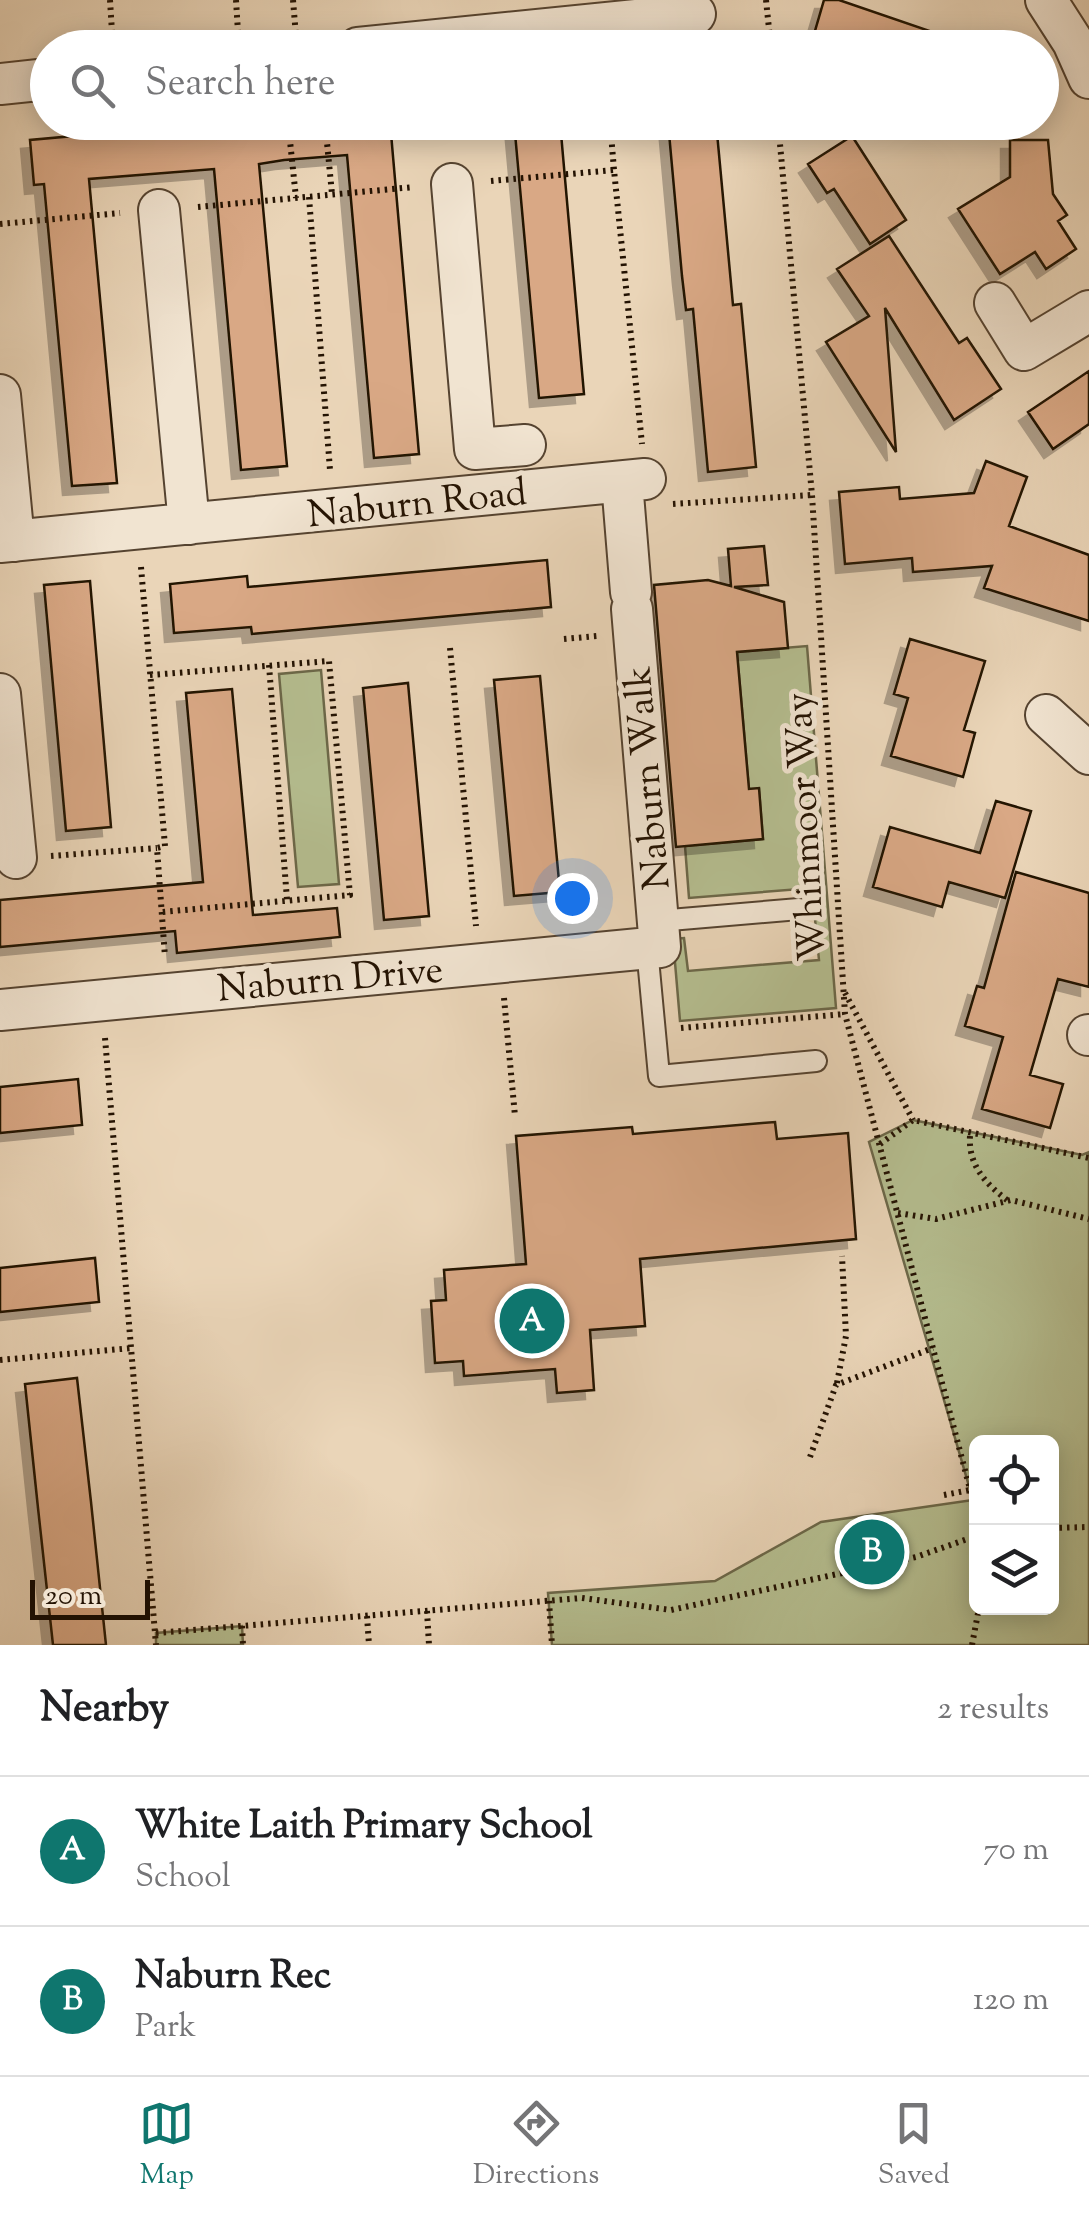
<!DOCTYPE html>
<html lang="en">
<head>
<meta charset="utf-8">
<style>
	:root { --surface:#fff; --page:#f2f2f2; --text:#202124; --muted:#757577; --line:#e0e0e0; --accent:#0f766e }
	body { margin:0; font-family:"Sorts Mill Goudy",serif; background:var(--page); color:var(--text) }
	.controls { position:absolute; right:30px; bottom:30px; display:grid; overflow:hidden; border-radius:15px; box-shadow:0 5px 25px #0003 }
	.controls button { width:90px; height:90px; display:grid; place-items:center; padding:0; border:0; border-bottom:2px solid var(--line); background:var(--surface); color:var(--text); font:50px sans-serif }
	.scale { position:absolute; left:30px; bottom:25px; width:120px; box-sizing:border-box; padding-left:10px; border:5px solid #231202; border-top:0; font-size:28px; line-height:35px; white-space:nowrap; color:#231202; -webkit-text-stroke:8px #f1e4d1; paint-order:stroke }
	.you { position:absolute; left:572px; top:898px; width:35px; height:35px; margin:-25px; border:8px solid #fff; border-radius:50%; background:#1a73e8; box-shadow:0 0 0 15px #1a73e833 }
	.badge { display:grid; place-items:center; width:65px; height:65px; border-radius:50%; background:var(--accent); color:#fff; font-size:32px; font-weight:700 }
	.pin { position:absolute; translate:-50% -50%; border:5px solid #fff; box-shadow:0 2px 10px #0006 }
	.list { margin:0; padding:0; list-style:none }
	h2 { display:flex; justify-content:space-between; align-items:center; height:130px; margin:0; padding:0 40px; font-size:42px }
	h2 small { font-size:32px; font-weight:400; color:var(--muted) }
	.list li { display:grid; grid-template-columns:65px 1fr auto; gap:30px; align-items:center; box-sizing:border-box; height:150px; padding:0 40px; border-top:2px solid var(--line) }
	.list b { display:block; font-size:38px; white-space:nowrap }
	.list p { margin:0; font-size:32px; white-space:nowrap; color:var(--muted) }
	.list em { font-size:32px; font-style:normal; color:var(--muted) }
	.icon { flex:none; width:55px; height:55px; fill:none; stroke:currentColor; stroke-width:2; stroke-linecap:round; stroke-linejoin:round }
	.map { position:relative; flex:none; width:1089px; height:1645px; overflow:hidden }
	.search { position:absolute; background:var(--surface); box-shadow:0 5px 25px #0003; left:30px; right:30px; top:30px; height:110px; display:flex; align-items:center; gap:25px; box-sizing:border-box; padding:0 35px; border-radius:55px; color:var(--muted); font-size:38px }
	.sheet { height:430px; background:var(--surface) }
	nav { display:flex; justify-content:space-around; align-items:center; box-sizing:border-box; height:140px; border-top:2px solid var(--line); background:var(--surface); font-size:28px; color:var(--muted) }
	nav a { display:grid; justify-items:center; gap:5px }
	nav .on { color:var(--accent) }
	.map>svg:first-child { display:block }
	.green { fill:#b5be90; stroke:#6c6849; stroke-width:2.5; fill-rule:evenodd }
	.building { fill:#d9a885; stroke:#231202; stroke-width:2.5; filter:url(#shadow) }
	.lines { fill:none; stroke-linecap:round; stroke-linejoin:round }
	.lane-casing { stroke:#554330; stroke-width:24 }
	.street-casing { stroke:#554330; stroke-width:44 }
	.path { stroke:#231202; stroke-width:6; stroke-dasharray:2.5 5; stroke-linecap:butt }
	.lane { stroke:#f1e4d1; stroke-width:20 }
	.street { stroke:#f1e4d1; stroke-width:40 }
	.labels { text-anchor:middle; stroke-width:10; stroke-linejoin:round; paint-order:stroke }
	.street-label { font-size:38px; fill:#231202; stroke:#f1e4d1 }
</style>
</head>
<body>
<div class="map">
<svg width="1089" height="1645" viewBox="0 0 1089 1645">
	<defs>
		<filter id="shadow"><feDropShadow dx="-9" dy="9" stdDeviation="0" flood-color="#0004"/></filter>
	</defs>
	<rect width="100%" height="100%" fill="#ead5b8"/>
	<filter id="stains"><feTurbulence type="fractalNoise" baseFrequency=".002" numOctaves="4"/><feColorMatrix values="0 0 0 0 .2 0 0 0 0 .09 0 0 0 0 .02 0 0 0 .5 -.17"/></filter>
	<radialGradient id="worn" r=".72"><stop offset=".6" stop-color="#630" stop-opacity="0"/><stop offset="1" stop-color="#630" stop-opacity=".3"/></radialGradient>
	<path class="green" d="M807 646 836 1008 680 1021 673 939 684 938 688 971 819 960 812 888 689 898 685 846 763 839 759 789H749L737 652Z
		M321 670 339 884 298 887 279 674Z
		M913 1120 1082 1155 1089 1152V1645H552L548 1593 715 1581 821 1522 973 1500 869 1142ZM976 1442H1052V1608H976Z
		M242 1626 243 1645H156V1633Z"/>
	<path class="building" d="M824 0H839L956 40 955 48H810Z
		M229 122H390L419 454 374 458 347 155 284 160 259 164 287 466 241 470 214 169 89 179 117 483 72 486 44 184 34 185 30 140Z
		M514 122H560L584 394 539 398Z
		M668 122H716L733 305 741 304 756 467 708 472 693 309 686 310 682 276Z
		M852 136 906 220 870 244 834 189 827 193 808 164Z
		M1010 140H1048L1053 194 1067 215 1058 221 1076 249 1046 269 1035 252 1000 274 958 209 1010 177Z
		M889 236 959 343 967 338 1001 389 954 420 885 308 896 452 826 342 869 316 837 269Z
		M1089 371V424L1053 449 1028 412Z
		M986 461 1027 477 1009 526 1089 555V621L984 588 992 566 913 572 912 558 845 564 839 492 899 487 900 499 974 493Z
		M764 546 768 585 734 587 784 602 788 648 737 652 749 789 759 788 763 839 676 847 654 585 708 580 731 586 728 549Z
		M547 560 551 607 252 634 251 627 174 633 170 584 247 576 248 587Z
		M90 581 111 827 66 831 44 585Z
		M910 639 985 661 964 730 975 733 963 777 891 756 908 698 894 694Z
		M540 676 560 892 514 896 494 680Z
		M408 683 429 916 384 920 363 688Z
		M232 689 253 915 337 908 340 937 177 953 175 931 0 947V900L203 882 186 693Z
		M996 801 1031 811 1005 898 949 882 942 907 873 887 890 827 980 853Z
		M1016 872 1089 893V987L1058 979 1030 1075 1063 1084 1050 1128 982 1109 1003 1037 965 1026 977 986 984 988Z
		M78 1079 82 1125 0 1133V1087Z
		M775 1122 777 1139 848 1133 856 1239 640 1259 645 1326 590 1330 594 1390 557 1393 555 1369 464 1376 463 1361 435 1363 431 1301 446 1300 444 1270 526 1264 516 1136 632 1127 633 1134Z
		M95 1258 99 1302 0 1312V1268Z
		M77 1378 91 1502 106 1645H53L38 1508 25 1384Z"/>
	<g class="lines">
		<defs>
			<path id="lane" d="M658 921 799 909
				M647 948 659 1076 816 1061"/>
			<path id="street" d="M1046 0 1073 42 1089 78
				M358 48 695 14
				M0 84 48 79
				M452 184 475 449 525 445
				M159 210 189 524
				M995 303 1024 350 1089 311
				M0 395 14 541
				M622 482 631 592
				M0 542 645 479
				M0 694 16 858
				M1046 715 1089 754
				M0 1010 660 947 632 609
				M1088 1035H1089"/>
		</defs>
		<use href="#lane" class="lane-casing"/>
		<use href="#street" class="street-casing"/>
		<path class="path" d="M110 0 113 48
			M236 0 239 48
			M293 0 297 48
			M766 0 771 48
			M288 122 296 198
			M325 122 332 194
			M610 122 614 170
			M778 122 812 495 845 1014 976 1512
			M491 181 614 170 642 444
			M309 197 330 470
			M198 207 414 187
			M0 224 120 213
			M673 504 812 495
			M141 567 165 846 157 848 165 957
			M564 639 597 636
			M450 648 476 926
			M269 665 287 900
			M150 675 329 661 350 895 162 912
			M51 856 157 848
			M845 993 913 1120
			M504 998 515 1116
			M681 1028 845 1014
			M105 1038 156 1645
			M970 1136C968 1165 986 1184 1007 1200
			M880 1144 913 1120 1089 1158
			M898 1213 936 1219 1011 1200 1089 1219
			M0 1360 132 1348
			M837 1383 846 1336 842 1256
			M810 1457 836 1385 933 1348
			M944 1495 970 1490
			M1052 1528 1089 1527
			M549 1601 552 1645
			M427 1611 429 1645
			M367 1616 369 1645
			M242 1626 243 1645
			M156 1633 582 1598 671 1610 916 1557 976 1536
			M972 1645 979 1608"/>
		<use href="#lane" class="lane"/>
		<use href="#street" class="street"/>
	</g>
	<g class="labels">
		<g class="street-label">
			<text transform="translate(417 502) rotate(-6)" y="13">Naburn Road</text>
			<text transform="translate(646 778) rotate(-95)" y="13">Naburn Walk</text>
			<text transform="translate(804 827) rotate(-93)" y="13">Whinmoor Way</text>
			<text transform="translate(330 978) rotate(-5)" y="13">Naburn Drive</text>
		</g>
	</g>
	<rect width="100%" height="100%" filter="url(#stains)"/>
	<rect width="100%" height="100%" fill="url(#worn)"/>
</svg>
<div class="controls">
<button><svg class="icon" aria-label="locate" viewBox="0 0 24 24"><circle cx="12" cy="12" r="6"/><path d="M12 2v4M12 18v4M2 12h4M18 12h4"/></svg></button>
<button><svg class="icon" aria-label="layers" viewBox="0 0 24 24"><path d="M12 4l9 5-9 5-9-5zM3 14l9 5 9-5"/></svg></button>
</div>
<div class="scale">20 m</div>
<div class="you"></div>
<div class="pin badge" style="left:532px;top:1321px">A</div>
<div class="pin badge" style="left:872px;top:1552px">B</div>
<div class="search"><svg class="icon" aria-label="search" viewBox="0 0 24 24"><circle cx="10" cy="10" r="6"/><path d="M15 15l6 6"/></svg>Search here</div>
</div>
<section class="sheet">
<h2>Nearby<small>2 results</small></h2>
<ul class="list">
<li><span class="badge">A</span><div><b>White Laith Primary School</b><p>School</p></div><em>70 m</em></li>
<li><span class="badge">B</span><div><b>Naburn Rec</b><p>Park</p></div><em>120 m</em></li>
</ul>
</section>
<nav>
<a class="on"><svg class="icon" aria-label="map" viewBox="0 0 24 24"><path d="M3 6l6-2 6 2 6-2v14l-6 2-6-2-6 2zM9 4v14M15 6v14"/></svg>Map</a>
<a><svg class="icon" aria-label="directions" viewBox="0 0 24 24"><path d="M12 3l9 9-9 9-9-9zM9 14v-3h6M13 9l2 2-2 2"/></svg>Directions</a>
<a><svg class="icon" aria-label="saved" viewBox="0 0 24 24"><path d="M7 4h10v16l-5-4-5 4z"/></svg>Saved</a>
</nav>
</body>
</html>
